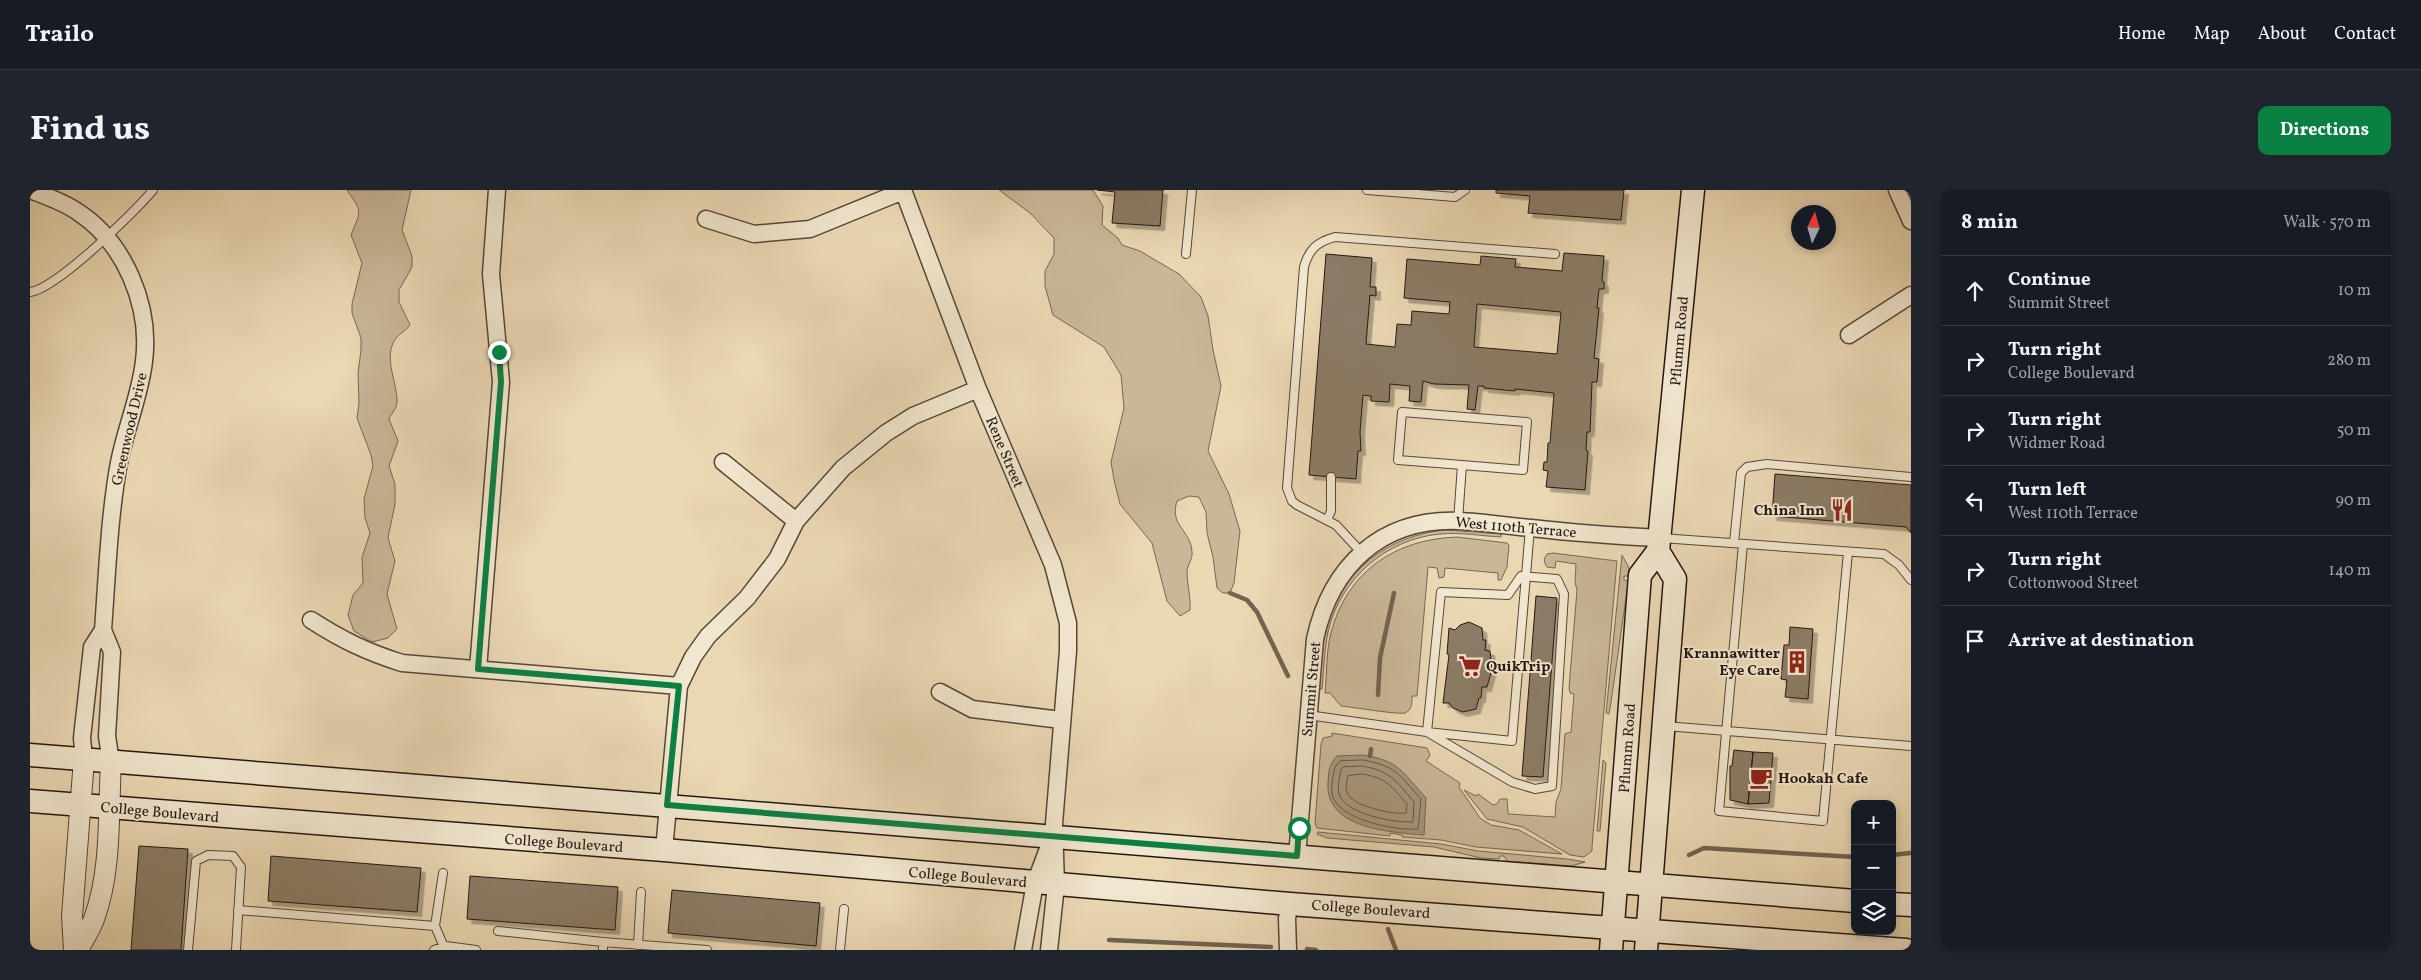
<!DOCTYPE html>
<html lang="en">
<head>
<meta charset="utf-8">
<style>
	:root { --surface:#171b24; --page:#20242c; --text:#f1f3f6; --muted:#9ea1a6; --line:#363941; --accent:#0b8043 }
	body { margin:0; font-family:Vollkorn,serif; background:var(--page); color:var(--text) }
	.controls { position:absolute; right:15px; bottom:15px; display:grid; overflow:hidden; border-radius:10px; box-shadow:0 2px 8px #0003 }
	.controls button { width:45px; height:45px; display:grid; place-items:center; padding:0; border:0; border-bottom:1px solid var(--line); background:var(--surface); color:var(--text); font:25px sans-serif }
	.compass { position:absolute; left:1761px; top:15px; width:45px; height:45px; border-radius:50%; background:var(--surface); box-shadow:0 2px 8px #0003; rotate:5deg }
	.stop { position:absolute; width:15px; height:15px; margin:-11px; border:4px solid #0b8043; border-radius:50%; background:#fff }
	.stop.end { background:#0b8043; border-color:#fff; box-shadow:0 1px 5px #0008 }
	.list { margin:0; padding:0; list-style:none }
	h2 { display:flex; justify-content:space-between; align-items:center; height:65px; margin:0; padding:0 20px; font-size:21px }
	h2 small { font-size:16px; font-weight:400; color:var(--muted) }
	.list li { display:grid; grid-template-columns:32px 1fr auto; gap:15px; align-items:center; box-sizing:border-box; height:70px; padding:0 20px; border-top:1px solid var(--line) }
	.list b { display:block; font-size:19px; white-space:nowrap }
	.list p { margin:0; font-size:16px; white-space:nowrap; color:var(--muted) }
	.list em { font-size:16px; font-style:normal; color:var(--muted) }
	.icon { flex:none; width:28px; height:28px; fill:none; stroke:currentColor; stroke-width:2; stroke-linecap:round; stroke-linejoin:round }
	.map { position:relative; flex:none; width:1881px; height:760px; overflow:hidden; border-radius:10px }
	header { display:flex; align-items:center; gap:30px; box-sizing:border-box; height:70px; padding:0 25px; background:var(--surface); border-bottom:1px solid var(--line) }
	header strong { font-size:24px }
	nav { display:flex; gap:28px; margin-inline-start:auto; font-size:18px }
	.intro { display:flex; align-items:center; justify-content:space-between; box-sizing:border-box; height:120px; padding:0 30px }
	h1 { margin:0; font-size:35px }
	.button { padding:12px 22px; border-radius:10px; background:var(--accent); color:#fff; font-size:18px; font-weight:700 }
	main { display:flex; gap:30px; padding:0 30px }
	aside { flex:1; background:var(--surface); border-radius:10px; box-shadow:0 2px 8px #0003 }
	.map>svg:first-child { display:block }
	.green { fill:#c9b798; stroke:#776755 }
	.water { fill:#a7967c; stroke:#736352 }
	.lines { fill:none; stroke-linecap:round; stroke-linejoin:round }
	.shore { stroke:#665647; stroke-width:1 }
	.stream { stroke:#736352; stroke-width:4.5 }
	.building { fill:#8b7b66; stroke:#251712; fill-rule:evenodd; filter:url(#shadow) }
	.service-casing { stroke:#56473a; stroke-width:10 }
	.minor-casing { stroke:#56473a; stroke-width:19 }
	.tertiary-casing { stroke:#56473a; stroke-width:22 }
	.secondary-casing { stroke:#251712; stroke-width:25 }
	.service { stroke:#f1e6ce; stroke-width:8 }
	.minor { stroke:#f1e6ce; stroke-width:16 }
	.tertiary { stroke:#f1e6ce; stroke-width:20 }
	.secondary { stroke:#f1e6ce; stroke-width:22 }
	.route { stroke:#0b8043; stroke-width:6 }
	.labels { text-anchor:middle; stroke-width:4; stroke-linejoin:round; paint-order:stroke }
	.street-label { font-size:15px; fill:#251712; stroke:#f1e6ce }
	.poi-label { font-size:15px; font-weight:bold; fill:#251712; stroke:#f1e6ce; text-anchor:end }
</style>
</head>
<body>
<header>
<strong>Trailo</strong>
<nav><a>Home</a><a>Map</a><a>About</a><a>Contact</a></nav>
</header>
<div class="intro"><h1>Find us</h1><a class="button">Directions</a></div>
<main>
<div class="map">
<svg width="1881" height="760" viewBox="0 0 1881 760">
	<defs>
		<filter id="shadow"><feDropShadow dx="4.5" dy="4.5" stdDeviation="0" flood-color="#0004"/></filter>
	</defs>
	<rect width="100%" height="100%" fill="#ead8b3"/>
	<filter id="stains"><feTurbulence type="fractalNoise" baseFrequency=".004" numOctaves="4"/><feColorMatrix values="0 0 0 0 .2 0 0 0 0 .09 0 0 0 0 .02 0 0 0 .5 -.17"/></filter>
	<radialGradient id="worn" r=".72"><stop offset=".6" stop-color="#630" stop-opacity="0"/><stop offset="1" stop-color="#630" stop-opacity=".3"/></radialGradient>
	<path class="green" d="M317 0H381L372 40 382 66V77L369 100V112L380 135C376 141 370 143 366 148 353 166 366 189 367 209 368 218 362 222 359 229L368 251 359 276 365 294V314L358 348 365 371 357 404 367 439 358 448 342 452 324 441 318 425 323 405 333 393 332 367 340 343 335 328 334 309 343 276 341 265 327 228 329 213 328 183 331 160V148L322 123V114L332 73 321 45C331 20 333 23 317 0Z
		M969 0H1063L1073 16 1072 35 1088 48 1092 55 1110 61 1149 84 1171 107 1178 126 1183 160 1191 196 1178 261 1199 304 1210 341 1204 393 1200 403H1193L1187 398 1183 367 1177 343 1176 322 1169 307 1159 306 1147 311C1139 336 1161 340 1162 362 1163 368 1158 374 1157 381 1157 394 1161 407 1160 420L1150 426 1137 411 1122 353 1090 314 1084 290 1081 272 1094 218 1091 185 1074 157 1023 125 1015 96V81L1024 64V48L1000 23Z
		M1416 340 1471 344V347C1451 346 1430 342 1410 344 1356 349 1310 389 1298 442 1294 461 1294 480 1292 499H1289C1290 479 1290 457 1295 437 1312 381 1358 345 1416 340Z
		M1427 347 1477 353 1479 355 1477 377 1471 390H1468V383L1415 378 1414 387 1409 388 1407 378 1398 377 1387 506H1382C1382 513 1382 520 1375 523 1370 525 1322 517 1311 516L1300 503H1295C1297 483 1296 462 1301 443 1317 381 1366 349 1427 347Z
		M1523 363 1587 371 1562 657V661L1554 667 1540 665 1493 637 1457 629 1434 600 1446 606 1448 604 1463 615 1467 614 1470 609H1477L1478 624 1525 627 1526 612 1531 599 1535 544 1541 542 1544 504 1540 503 1539 498 1547 400 1545 392 1546 374 1526 371 1525 378 1517 377C1514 373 1513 369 1517 364Z
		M1592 365 1599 378 1598 386H1594V390L1597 391 1598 394 1581 512 1579 524 1576 523Z
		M1302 543 1397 558 1400 565 1396 571 1430 593 1429 597 1450 628 1461 635 1489 640 1532 664 1446 657 1411 650 1372 647V645L1360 643V646L1287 638 1285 633 1291 554 1293 548 1302 546Z
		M1573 570 1576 573 1570 641H1567Z
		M1288 642 1411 654 1448 661 1537 669 1555 672 1541 676 1477 671 1474 666H1470L1469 669 1451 668 1404 657 1297 648 1287 644Z"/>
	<path class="water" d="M1333 565C1370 571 1372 582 1396 608L1394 645C1361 642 1295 639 1298 593 1299 580 1298 576 1307 566Z"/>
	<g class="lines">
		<path class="shore" d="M1333 570C1367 576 1369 585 1391 609L1388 639C1367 641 1307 630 1302 604 1301 596 1303 585 1305 577L1310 571Z
			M1332 576C1361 581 1366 591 1384 612L1383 632C1365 633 1313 624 1309 603 1307 596 1310 586 1311 579L1313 577Z
			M1332 584C1357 588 1361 596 1377 614L1376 623C1364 625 1320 616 1317 602 1315 598 1317 591 1318 586Z"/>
		<path class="stream" d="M1200 403 1217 410 1227 422 1258 486
			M1348 505 1350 468 1364 403
			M1340 566 1341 559
			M1659 665 1674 658 1825 667
			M1862 665 1880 663
			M1358 739 1366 760
			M1079 750 1241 757
			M1277 759 1286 760"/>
	</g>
	<path class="building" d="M1067 0H1133L1130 36 1082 33 1085 2Z
		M1466 0H1594L1591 30 1498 23 1500 6 1466 3Z
		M1534 63 1574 66 1572 91 1574 92V99H1569L1567 118H1569L1564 168 1569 169 1567 192H1562L1560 242H1557L1556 260 1558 261 1555 300 1516 297 1518 281 1513 280 1514 272H1517L1518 253H1520L1524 203 1485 199V201L1454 198V196H1448L1445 220 1437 219 1439 195 1404 194 1393 191 1391 212 1379 211 1380 196 1360 194 1359 212 1341 211V206L1333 205 1330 242 1331 261H1328L1326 289 1279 285 1296 64 1342 68 1340 97H1346V106L1340 105 1336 154 1365 157 1367 134 1381 135 1382 121 1419 124 1420 112 1374 108 1377 69 1450 75 1451 66 1486 69 1485 77 1532 81ZM1447 114 1531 122 1527 164 1444 157Z
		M1745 284 1881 295V343L1876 337 1742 326Z
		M1506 406 1527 408 1513 587 1492 586Z
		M1439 432 1452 438 1453 450H1456L1455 460 1460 461 1462 479 1457 497H1452L1451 508H1449L1446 519 1433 522 1423 518 1419 513H1413L1419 465 1417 464 1419 438 1425 440 1430 435Z
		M1760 437 1783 439 1778 509 1755 507 1757 490 1751 489 1754 455H1759Z
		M1704 560 1723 562 1718 614 1700 610V576H1702Z
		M1723 562 1743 563 1739 613 1718 614Z
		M109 656 158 659 151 760H101Z
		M241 666 391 678 387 722 238 711Z
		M440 686 588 697 585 740 437 729Z
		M642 700 790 713 786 756 638 743Z"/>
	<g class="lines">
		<defs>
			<path id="service" d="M1337 0 1425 7 1435 0
				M1156 64 1162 0
				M0 102C26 99 105 22 123 0
				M1297 330 1301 321V287
				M1428 331 1432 275 1493 280 1497 232 1372 222 1368 270 1432 275
				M1631 348 1854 364 1869 375 1881 390
				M1704 353 1711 283 1717 277 1737 274 1881 287
				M1713 354 1689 621 1793 631 1818 362
				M1331 362 1306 335 1267 315 1262 311 1257 298 1274 77C1279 59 1287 52 1305 47L1525 64
				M1278 525 1397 542 1482 592 1505 599 1522 596 1534 404 1527 389C1515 388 1502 387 1491 386L1478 405 1411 402 1397 542 1482 551 1500 338
				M1635 536 1881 556
				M413 683 405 736 414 757
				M208 720 405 736
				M468 741 573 752
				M608 755 611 702
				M158 760 166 671 178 665 203 666 211 677 206 760
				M404 760 416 756 446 760
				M573 760V752L677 760
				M810 760 814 719"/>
			<path id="minor" d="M0 0C16 6 34 12 48 22 95 53 121 116 114 171 110 207 94 242 88 278 79 331 77 386 73 440L82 462 77 546 81 572
				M873 0 948 199 1023 375 1038 433V461L1024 634 1026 695 1019 760
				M1867 0 1881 31
				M676 29 724 44 780 39 873 1
				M1819 145 1881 105
				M693 272 766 331
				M281 430C312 450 337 462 372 473L649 496 663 467 678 446 717 408 747 369 766 331 813 278 856 243 883 226 948 199
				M448 479 471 192 461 84 467 0
				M910 502 942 519 1031 530
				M54 569 52 548 62 457 73 440
				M634 660 649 496
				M1267 666 1285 449C1301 376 1351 328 1429 331 1453 332 1477 336 1501 338 1544 343 1587 346 1630 348
				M993 760 1005 693 1021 651
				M1258 760 1257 728 1260 714"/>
			<path id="tertiary" d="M44 760 42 726 54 569
				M48 760C53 750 60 740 64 729 82 680 78 623 81 572"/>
			<path id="secondary" d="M0 565 1825 711
				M0 611 634 660 1260 714 1876 760
				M1862 714 1881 715
				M1581 760 1610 385 1628 361 1663 0
				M1616 760 1645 389 1628 361"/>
		</defs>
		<use href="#service" class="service-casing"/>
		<use href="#minor" class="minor-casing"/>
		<use href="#tertiary" class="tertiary-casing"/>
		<use href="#secondary" class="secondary-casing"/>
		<use href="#service" class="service"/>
		<use href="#minor" class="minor"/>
		<use href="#tertiary" class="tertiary"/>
		<use href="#secondary" class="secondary"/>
	</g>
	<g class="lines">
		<path class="route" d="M469 162 471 192 448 479 649 496 637 615 1267 666 1269 638"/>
	</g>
	<defs>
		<symbol id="restaurant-bare" viewBox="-9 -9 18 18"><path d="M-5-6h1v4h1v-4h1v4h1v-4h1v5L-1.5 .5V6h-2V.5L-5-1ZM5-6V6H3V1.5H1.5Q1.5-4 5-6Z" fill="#8f2418" stroke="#f1e6ce" stroke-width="2.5" paint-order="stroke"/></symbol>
		<symbol id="building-bare" viewBox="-9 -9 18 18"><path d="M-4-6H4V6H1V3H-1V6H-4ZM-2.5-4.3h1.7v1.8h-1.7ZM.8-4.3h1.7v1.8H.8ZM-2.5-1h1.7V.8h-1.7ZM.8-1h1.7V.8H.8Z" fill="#8f2418" stroke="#f1e6ce" stroke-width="2.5" paint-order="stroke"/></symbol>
		<symbol id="supermarket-bare" viewBox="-9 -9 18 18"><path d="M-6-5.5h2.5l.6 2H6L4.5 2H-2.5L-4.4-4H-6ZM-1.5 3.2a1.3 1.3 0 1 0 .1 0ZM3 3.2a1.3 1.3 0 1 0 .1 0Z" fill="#8f2418" stroke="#f1e6ce" stroke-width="2.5" paint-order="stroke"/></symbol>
		<symbol id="cafe-bare" viewBox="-9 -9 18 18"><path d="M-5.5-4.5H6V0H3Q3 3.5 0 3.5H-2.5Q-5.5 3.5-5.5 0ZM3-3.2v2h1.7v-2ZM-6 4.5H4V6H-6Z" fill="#8f2418" stroke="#f1e6ce" stroke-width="2.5" paint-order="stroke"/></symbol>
	</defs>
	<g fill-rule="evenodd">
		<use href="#restaurant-bare" x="1796" y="304" width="32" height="32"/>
		<use href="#building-bare" x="1751" y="456" width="32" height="32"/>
		<use href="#supermarket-bare" x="1424" y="460" width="32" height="32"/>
		<use href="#cafe-bare" x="1715" y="572" width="32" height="32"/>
	</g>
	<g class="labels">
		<g class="street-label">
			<text transform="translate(1649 151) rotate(-85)" y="5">Pflumm Road</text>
			<text transform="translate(99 239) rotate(-77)" y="5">Greenwood Drive</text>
			<text transform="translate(975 262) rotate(67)" y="5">Rene Street</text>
			<text transform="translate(1486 337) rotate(5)" y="5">West 110th Terrace</text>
			<text transform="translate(1281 499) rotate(-85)" y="5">Summit Street</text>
			<text transform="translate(1597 558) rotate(-86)" y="5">Pflumm Road</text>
			<text transform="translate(130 622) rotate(5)" y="5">College Boulevard</text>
			<text transform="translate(534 653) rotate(4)" y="5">College Boulevard</text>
			<text transform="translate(938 687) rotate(5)" y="5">College Boulevard</text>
			<text transform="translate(1341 719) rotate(4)" y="5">College Boulevard</text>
		</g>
		<g class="poi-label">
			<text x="1795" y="325">China Inn</text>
			<text x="1750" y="468">Krannawitter<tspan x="1750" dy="17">Eye Care</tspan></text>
			<text x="1456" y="481" text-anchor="start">QuikTrip</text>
			<text x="1748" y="593" text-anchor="start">Hookah Cafe</text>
		</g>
	</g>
	<rect width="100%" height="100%" filter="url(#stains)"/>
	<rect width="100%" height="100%" fill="url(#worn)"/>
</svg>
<div class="controls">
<button>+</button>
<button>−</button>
<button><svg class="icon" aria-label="layers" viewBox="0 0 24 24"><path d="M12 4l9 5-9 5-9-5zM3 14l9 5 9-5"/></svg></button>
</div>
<svg class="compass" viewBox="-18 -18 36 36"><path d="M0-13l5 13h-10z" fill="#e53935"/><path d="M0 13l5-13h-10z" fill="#9ea1a6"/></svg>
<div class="stop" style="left:1269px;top:638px"></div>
<div class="stop end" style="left:469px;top:162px"></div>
</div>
<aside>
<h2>8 min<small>Walk · 570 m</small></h2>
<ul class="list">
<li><svg class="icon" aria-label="ahead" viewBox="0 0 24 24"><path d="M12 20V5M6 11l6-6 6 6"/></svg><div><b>Continue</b><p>Summit Street</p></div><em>10 m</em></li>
<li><svg class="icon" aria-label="right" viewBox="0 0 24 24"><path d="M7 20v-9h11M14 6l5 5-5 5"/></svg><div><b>Turn right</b><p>College Boulevard</p></div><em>280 m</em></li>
<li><svg class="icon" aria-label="right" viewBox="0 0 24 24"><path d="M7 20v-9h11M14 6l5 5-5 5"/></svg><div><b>Turn right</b><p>Widmer Road</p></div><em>50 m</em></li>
<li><svg class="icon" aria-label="left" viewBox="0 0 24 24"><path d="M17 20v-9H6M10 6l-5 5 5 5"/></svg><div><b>Turn left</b><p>West 110th Terrace</p></div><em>90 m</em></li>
<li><svg class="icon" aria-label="right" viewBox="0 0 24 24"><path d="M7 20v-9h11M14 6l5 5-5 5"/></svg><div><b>Turn right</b><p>Cottonwood Street</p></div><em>140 m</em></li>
<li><svg class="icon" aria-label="arrive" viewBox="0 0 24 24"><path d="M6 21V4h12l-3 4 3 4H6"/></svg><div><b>Arrive at destination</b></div></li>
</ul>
</aside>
</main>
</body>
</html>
